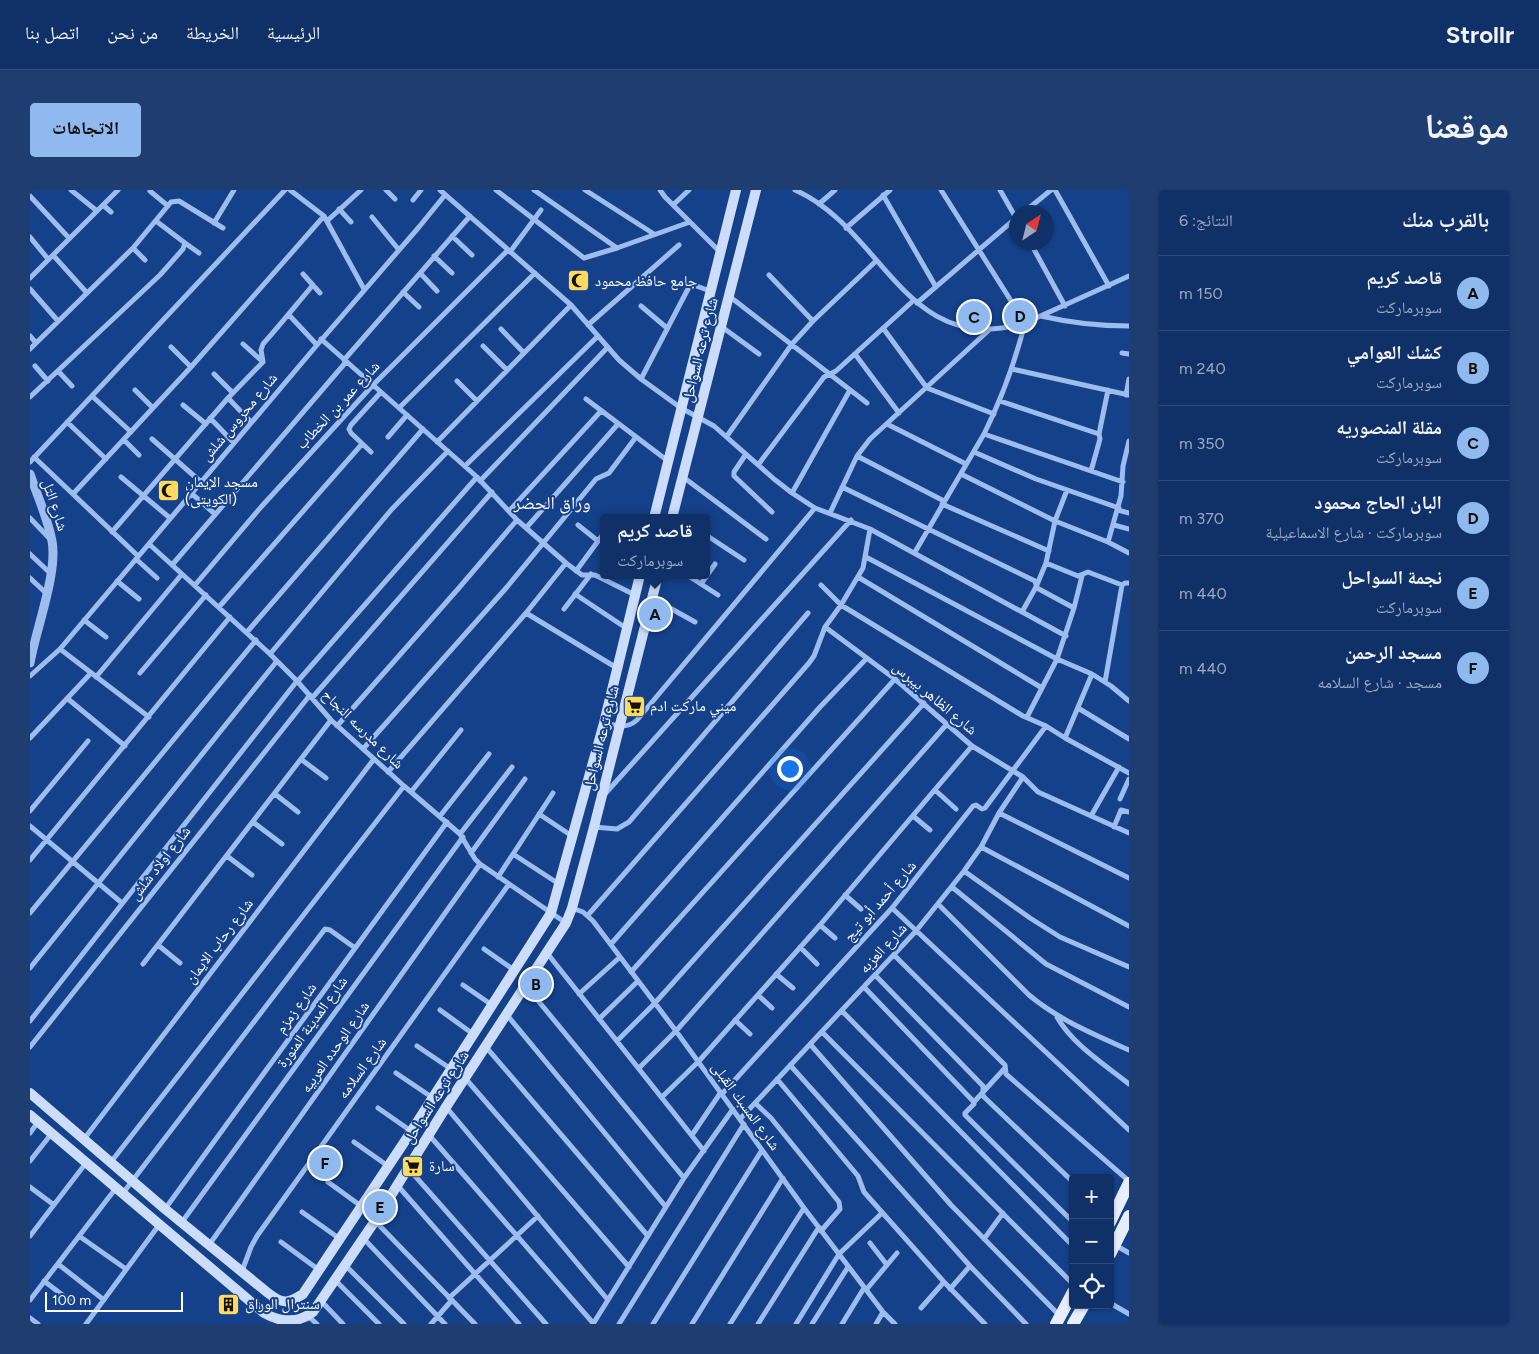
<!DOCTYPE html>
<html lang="ar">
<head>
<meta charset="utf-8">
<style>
	:root { --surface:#103168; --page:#1e3d71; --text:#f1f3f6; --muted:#9ca9c0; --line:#304c7c; --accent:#90b9f0 }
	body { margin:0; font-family:Figtree,"Noto Naskh Arabic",sans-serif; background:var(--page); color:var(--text); direction:rtl }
	.controls { position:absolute; right:15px; bottom:15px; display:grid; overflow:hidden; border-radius:5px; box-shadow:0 1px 4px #0004 }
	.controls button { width:45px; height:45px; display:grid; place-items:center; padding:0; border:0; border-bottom:1px solid var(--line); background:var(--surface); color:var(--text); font:25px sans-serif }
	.compass { position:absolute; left:979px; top:15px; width:45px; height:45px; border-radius:50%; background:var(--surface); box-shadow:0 1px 4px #0004; rotate:35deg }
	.scale { position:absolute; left:15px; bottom:12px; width:138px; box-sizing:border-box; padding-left:5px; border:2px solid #fff; border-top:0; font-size:14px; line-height:18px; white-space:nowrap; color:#fff; -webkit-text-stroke:4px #15418b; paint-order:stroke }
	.you { position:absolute; left:759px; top:578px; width:18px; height:18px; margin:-12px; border:4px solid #fff; border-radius:50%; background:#1a73e8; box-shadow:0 0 0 8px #1a73e833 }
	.badge { display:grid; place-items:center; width:32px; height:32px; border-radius:50%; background:var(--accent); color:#111; font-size:16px; font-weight:700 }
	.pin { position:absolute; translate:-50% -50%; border:2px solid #fff; box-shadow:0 1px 5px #0006 }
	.popup { position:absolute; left:570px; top:324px; width:110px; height:65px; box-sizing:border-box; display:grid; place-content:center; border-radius:5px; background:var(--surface); filter:drop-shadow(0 1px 4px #0005); font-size:16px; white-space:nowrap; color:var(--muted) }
	.popup b { font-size:19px; color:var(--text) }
	.popup::after { content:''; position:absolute; left:50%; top:100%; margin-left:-10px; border:10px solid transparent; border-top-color:var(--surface) }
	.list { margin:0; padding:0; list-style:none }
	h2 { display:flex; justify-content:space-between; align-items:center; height:65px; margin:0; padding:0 20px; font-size:21px }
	h2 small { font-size:16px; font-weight:400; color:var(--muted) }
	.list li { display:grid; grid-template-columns:32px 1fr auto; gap:15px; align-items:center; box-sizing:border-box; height:75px; padding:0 20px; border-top:1px solid var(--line) }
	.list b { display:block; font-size:19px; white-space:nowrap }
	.list p { margin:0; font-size:16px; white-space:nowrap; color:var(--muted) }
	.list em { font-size:16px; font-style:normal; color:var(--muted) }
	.icon { flex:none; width:28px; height:28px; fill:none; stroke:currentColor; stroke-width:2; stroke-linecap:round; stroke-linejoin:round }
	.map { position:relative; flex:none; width:1099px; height:1134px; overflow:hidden; direction:ltr; border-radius:5px }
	header { display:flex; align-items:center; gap:30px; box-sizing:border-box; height:70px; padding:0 25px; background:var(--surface); border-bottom:1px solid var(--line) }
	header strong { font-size:24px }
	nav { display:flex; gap:28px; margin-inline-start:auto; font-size:18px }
	.intro { display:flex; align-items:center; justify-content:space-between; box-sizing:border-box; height:120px; padding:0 30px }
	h1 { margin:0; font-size:35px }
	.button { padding:12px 22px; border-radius:5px; background:var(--accent); color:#111; font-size:18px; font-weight:700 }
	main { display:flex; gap:30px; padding:0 30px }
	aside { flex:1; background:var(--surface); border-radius:5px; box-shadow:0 1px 4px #0004 }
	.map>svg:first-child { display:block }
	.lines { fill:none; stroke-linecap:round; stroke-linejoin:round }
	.minor { stroke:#9dbdef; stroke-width:5 }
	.tertiary { stroke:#9dbdef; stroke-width:9 }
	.secondary { stroke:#cbddfb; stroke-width:10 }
	.primary { stroke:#e6eeff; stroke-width:12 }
	.labels { text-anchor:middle; stroke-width:4; stroke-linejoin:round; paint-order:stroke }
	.poi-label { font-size:15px; fill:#fff; stroke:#15418b; text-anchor:start }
	.street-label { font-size:15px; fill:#fff; stroke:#15418b }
	.quarter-label { font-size:18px; fill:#fff; stroke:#15418b }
</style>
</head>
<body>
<header>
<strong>Strollr</strong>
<nav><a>الرئيسية</a><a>الخريطة</a><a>من نحن</a><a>اتصل بنا</a></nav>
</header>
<div class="intro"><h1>موقعنا</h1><a class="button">الاتجاهات</a></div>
<main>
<aside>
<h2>بالقرب منك<small>النتائج: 6</small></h2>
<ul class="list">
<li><span class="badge">A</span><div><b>قاصد كريم</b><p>سوبرماركت</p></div><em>150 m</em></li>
<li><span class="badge">B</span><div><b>كشك العوامي</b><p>سوبرماركت</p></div><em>240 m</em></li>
<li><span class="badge">C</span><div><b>مقلة المنصوريه</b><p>سوبرماركت</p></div><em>350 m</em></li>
<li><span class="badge">D</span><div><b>البان الحاج محمود</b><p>سوبرماركت · شارع الاسماعيلية</p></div><em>370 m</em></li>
<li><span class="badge">E</span><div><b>نجمة السواحل</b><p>سوبرماركت</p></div><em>440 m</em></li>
<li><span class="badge">F</span><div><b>مسجد الرحمن</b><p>مسجد · شارع السلامه</p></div><em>440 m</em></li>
</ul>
</aside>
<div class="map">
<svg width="1099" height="1134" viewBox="0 0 1099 1134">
	<rect width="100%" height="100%" fill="#15418b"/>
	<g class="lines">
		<path class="minor" d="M41 0 67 21
			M260 0 294 26 334 99
			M356 0 365 9
			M410 0 541 115 589 170 611 189 651 218 684 236 744 289 762 303 785 318 840 339 1036 446
			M466 0 554 68 587 58 660 32
			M504 0 587 58
			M555 0 624 44
			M630 0 635 7 690 62
			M765 0C854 39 875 169 995 133L1099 86
			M970 0 986 28
			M1025 0 1079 96
			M120 1 138 16
			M853 5 906 97
			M0 6 39 48
			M383 10 391 0
			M789 14 805 0
			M73 15 81 22
			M643 15 659 0
			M309 19 321 32
			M994 22 1021 0
			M342 27 369 60
			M297 31 331 0
			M184 33 204 0
			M816 38 860 0
			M422 46 442 65
			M0 47 18 69
			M1000 52 1035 116
			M155 53 169 63
			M103 58 115 70
			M480 62 511 20
			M23 65 57 103
			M404 66 422 83
			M390 83 407 101
			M273 84 290 103
			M739 85 783 131
			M0 88 88 0
			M0 99 28 131
			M373 102 389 117
			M699 106 837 213
			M887 113 986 28
			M611 116 637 138
			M259 125 287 155
			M1011 126C1041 133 1069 136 1099 136
			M558 135 649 55
			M692 137 729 164
			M853 138 897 198 964 224
			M471 139 494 163
			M0 146 6 153
			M291 149 447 287 487 330 536 373 552 385H565L605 405
			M213 154 233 172
			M453 156 477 180
			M141 157 161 177
			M0 159 103 58 141 12 149 11 193 38
			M1092 163 1099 164
			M825 164 869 223
			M314 170 440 26
			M5 176 18 191
			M982 179 1099 205
			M28 181 42 196
			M184 184 203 203
			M611 189 659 97 661 94 680 101
			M427 191 447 211
			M105 200 123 218
			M1096 205 1099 189
			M62 206 101 242
			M0 207 130 85 153 59 155 53 126 31
			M198 208 221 232
			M556 209 638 271
			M970 211 1069 244 1070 249 1061 281
			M153 215 176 234
			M369 218 505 83
			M180 228 204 253
			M37 232 76 269
			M857 234 936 274
			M954 244 1093 292
			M1069 244 1078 200
			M697 246 762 154 783 131 846 71
			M358 247 377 225
			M122 249 171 292
			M94 250 109 265
			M407 252 541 115
			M341 262 321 243 319 239 321 235 351 202
			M944 262 1006 289 1089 318
			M716 264 704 282V286L742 322
			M827 266 914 311
			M4 267 108 366
			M0 272 255 0
			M728 275 794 187 806 181 884 110
			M435 276 568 146
			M931 284 1025 331 1078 352 1099 363
			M91 287 140 328
			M653 287 736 349
			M450 291 578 157
			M812 297 1005 391 1007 398 1044 418
			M161 303 185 324
			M762 303 820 200
			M43 304 161 177 294 26
			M912 314 1019 361
			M1088 320 1099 323
			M479 321 571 221
			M800 323 827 266 840 249 959 140
			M0 328 20 349
			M548 335 568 351
			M1084 335 1099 339
			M496 338 588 234
			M840 339 833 378 811 415 795 437 865 489 942 556 993 587 1008 602 1099 643
			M82 342 198 208 233 172 231 160 233 154C250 135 266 115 283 95
			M676 345 714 370
			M1078 352 1091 306 1093 276 1099 251
			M119 354 240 464 267 491 301 530 374 596 430 644 445 669 450 674 536 733
			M885 362 954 244C972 208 985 172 995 133L911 0
			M0 364 21 384
			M836 367 1027 469 1062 484 1081 496 1099 511
			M106 369 127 388
			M1016 373 1048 386 1058 382 1092 395 1095 393H1099
			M142 375 316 172
			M546 381 574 343
			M657 385 688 405
			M828 387 1012 498
			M0 388 17 404
			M87 391 109 409
			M671 394 685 374
			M165 395 231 317 343 195 478 60
			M791 395 811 415 993 526 1016 536 1035 548 1099 583
			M545 404 596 438
			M622 408 665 432
			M189 417 332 254
			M534 419 561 384
			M992 422 1006 397 1016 373 1025 331 1037 300
			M496 423 587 478
			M54 430 76 447
			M217 442 393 239
			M30 459 119 527
			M240 464 362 319 418 261
			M110 483 176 405
			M0 486 30 459 287 155 389 37 415 5
			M66 487 152 384
			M267 492 447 287
			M1075 492 1092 395
			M282 508 462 302
			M38 509 95 556
			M1048 518 1099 549
			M997 527 1027 469 1044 418 1052 386
			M574 533C587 536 597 539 607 530L785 318
			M307 536 428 399 487 330
			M0 548 61 483
			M1035 548 1062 484
			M333 559 477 397 566 289 579 283 606 247
			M272 570 296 588
			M358 582 496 423 536 373
			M905 600 926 619
			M381 602 431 540
			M245 604 268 622
			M574 605 821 330
			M1090 609 1099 589
			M0 621 58 551
			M969 623 1099 688
			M509 624 542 646
			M410 626 459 564
			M883 626 900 640
			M1061 626 1089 577
			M223 632 252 654
			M0 636 92 713
			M564 637 587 639 599 632 778 423
			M1084 637 1091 620 1099 622
			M430 644 482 577
			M951 657 1099 736
			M441 663 495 589
			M483 664 529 694
			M197 666 222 685
			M0 670 200 427
			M934 681 1000 728 1030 747 1099 777
			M468 687 523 603
			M922 697 1016 774 1099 817
			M815 705 831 719
			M908 714 999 805C1029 830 1063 844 1099 860
			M542 718 553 722 563 731 646 841 774 1018 853 1122 865 1134
			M862 718 1099 940
			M0 723 226 450
			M558 725 779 473 784 466 795 437
			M790 735 805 748
			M581 754 790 517 837 468
			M128 755 150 773
			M770 757 787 774
			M454 759 484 780
			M517 763 674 961
			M864 765 975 875 976 884 1099 991
			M113 774 301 530
			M0 778 247 471
			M601 782 865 489
			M746 784 763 798
			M845 785 953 896V906L1043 992
			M433 795 462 815
			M496 796 654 988
			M834 797 943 911 944 914 935 923V925L1043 1032
			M549 804 590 767
			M728 805 742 818
			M410 820 443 844
			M812 821 1043 1056
			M477 825 636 1017
			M1027 827C1043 855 1074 874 1099 894
			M569 829 608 791
			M705 830 720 844
			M0 831 267 491
			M792 842 1043 1094
			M587 851 624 814 894 513
			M780 854 921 1015 1030 1126
			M387 856 421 879
			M0 857 280 505
			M456 857 618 1046
			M760 875 940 1076 996 1134
			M609 878 646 841 917 534
			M366 883 403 908
			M435 888 599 1077
			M747 889 828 986 834 1002 914 1092 955 1134
			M692 904 862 718 943 616 946 615 952 619 955 618 1016 536
			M632 907 669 871 790 735 942 556
			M944 912 975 878
			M725 913 741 928 809 1012 810 1019 791 1041
			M416 917 578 1110
			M348 918 381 941
			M710 929 886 741 934 681 951 657 969 623 993 587
			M0 943 8 932
			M399 945 563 1133
			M662 945 691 902
			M54 949 344 569
			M324 952 358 976
			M0 971 22 943
			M81 972 374 596
			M378 978 516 1134
			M298 992 331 1016
			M368 996 489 1134
			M0 997 24 1015
			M93 1003 295 739 300 740 325 758
			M135 1019 417 632
			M272 1022 310 1049
			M345 1031 445 1134
			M152 1032 433 647
			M0 1046 56 973
			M49 1046 96 1079
			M334 1049 415 1134
			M954 1049 973 1023
			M251 1052 289 1080
			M840 1053 857 1075
			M179 1055 450 674
			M1085 1055 1099 1063
			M28 1074 74 1110
			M316 1076 374 1134
			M212 1081 221 1057 227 1046 479 694
			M14 1091 39 1110
			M306 1091 349 1134
			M920 1099 940 1076
			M836 1100 867 1063
			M419 1108 508 1026
			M0 1110 86 998
			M292 1112 313 1134
			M1080 1113 1099 1124
			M891 1118 914 1092
			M278 1126 287 1134
			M0 1128 8 1134
			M56 1134 129 1035
			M401 1134 422 1110
			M563 1134 654 988 703 919
			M589 1134 714 934
			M623 1134 732 960
			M662 1134 753 988
			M700 1134 774 1018
			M728 1134 789 1037
			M766 1134 809 1064 852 1023
			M782 1134 818 1077
			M812 1134 834 1098
			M846 1134 853 1122"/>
		<path class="tertiary" d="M0 284C7 305 18 329 22 351 28 382 6 439 0 473"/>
		<path class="secondary" d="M624 328 706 0
			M642 328 726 0
			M0 903 135 1019 238 1103C252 1114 258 1114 273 1104L377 948 521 723 574 533 610 385
			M0 925 234 1123C250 1132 267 1134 283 1122L345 1031 416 917 536 733 542 718 564 637 628 385"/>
		<path class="primary" d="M1080 1032 1099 993
			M1080 1064 1099 1026
			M1026 1134 1043 1102
			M1043 1134 1054 1115"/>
	</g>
	<defs>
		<symbol id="mosque-square" viewBox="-11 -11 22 22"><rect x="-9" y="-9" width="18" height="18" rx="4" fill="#ffda5c" stroke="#15418b"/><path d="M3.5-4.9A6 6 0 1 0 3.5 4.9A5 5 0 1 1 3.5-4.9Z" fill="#111"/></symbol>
		<symbol id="supermarket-square" viewBox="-11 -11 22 22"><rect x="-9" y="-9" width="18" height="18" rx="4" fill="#ffda5c" stroke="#15418b"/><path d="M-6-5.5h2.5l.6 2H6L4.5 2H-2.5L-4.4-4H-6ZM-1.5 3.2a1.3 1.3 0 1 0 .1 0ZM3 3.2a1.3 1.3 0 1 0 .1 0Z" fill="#111"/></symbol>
		<symbol id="building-square" viewBox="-11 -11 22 22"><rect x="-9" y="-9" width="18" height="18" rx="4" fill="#ffda5c" stroke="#15418b"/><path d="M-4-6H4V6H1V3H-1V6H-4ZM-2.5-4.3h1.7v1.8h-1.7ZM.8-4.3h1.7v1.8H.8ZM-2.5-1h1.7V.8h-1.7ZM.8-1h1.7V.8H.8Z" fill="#111"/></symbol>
	</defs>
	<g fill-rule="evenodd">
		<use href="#mosque-square" x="536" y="78" width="25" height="25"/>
		<use href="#mosque-square" x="126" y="288" width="25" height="25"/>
		<use href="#supermarket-square" x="592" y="504" width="25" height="25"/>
		<use href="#supermarket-square" x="370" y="964" width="25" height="25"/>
		<use href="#building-square" x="186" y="1102" width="25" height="25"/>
	</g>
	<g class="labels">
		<g class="poi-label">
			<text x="565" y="96">جامع حافظ محمود</text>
			<text x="155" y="297">مسجد الإيمان<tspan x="155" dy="17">(الكويتى)</tspan></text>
			<text x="620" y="521">ميني ماركت ادم</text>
			<text x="399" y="981">سارة</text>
			<text x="215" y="1119">سنترال الوراق</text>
		</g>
		<g class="street-label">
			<text transform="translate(670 160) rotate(-76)" y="5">شارع ترعه السواحل</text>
			<text transform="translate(308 215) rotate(-47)" y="5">شارع عمر بن الخطاب</text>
			<text transform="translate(209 227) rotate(-50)" y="5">شارع محروس شلش</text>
			<text transform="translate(25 315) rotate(72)" y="5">شارع التل</text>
			<text transform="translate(905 508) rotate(40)" y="5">شارع الظاهر بيبرس</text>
			<text transform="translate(333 539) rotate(44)" y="5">شارع مدرسه النجاح</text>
			<text transform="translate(571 548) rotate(-76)" y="5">شارع ترعه السواحل</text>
			<text transform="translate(130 673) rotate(-52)" y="5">شارع اولاد شلش</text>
			<text transform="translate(850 711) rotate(-49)" y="5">شارع أحمد أبو تيج</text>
			<text transform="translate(189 751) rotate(-53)" y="5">شارع رحاب الايمان</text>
			<text transform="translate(853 758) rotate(-47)" y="5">شارع العزبه</text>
			<text transform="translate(266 818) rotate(-54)" y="5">شارع زمزم</text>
			<text transform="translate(282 832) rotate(-54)" y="5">شارع المدينة المنورة</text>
			<text transform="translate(305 857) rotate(-55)" y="5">شارع الوحده العربيه</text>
			<text transform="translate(332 878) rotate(-54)" y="5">شارع السلامه</text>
			<text transform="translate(406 907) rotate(-57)" y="5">شارع ترعه السواحل</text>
			<text transform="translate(716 916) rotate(54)" y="5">شارع المسبك القبلى</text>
		</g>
		<g class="quarter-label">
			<text x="522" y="319">وراق الحضر</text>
		</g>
	</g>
</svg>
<div class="controls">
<button>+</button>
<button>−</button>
<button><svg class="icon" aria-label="locate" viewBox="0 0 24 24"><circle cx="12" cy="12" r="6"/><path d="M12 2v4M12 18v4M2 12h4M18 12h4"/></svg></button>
</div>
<svg class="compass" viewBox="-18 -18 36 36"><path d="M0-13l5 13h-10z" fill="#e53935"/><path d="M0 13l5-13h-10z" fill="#9ca9c0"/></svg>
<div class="scale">100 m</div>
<div class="you"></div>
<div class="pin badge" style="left:625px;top:424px">A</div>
<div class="popup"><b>قاصد كريم</b>سوبرماركت</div>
<div class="pin badge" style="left:506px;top:794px">B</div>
<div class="pin badge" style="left:944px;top:127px">C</div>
<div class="pin badge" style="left:990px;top:126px">D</div>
<div class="pin badge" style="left:350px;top:1017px">E</div>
<div class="pin badge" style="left:295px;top:973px">F</div>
</div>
</main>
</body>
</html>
